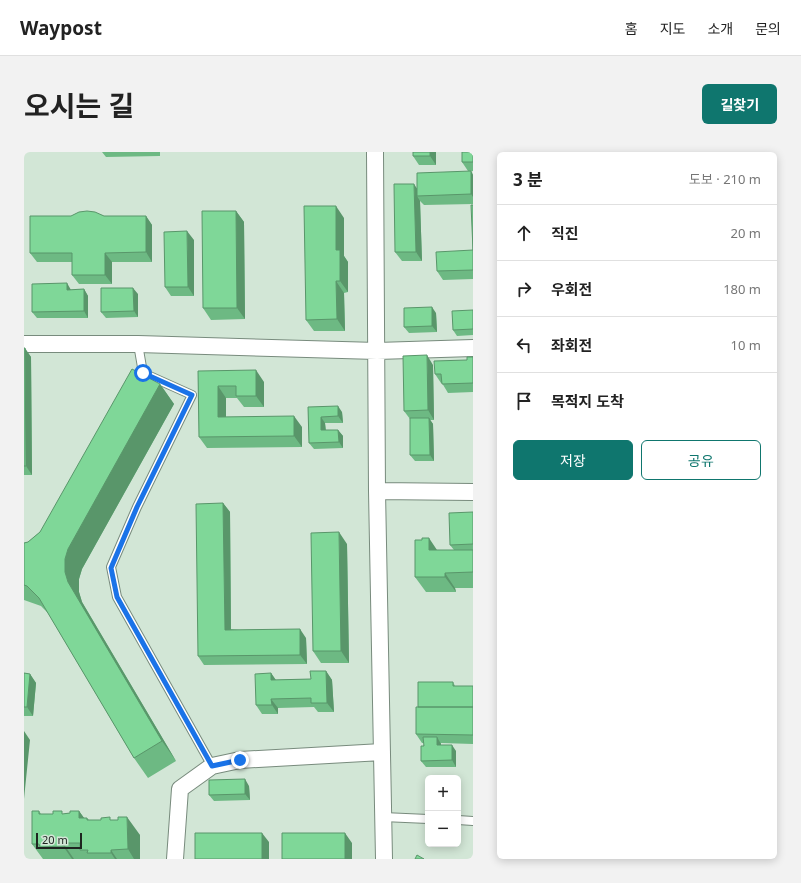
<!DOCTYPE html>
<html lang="ko">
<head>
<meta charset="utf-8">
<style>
	:root { --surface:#fff; --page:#f2f2f2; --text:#222; --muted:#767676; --line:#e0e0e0; --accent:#0f766e }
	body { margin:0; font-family:"Noto Sans","Noto Sans KR",sans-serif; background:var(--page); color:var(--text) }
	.controls { position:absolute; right:12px; bottom:12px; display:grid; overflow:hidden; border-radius:6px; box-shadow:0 2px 10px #0003 }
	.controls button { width:36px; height:36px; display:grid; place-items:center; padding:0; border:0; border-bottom:1px solid var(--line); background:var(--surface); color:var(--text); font:20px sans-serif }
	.scale { position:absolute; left:12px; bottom:10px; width:46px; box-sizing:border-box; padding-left:4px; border:2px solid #1e2520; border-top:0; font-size:11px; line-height:14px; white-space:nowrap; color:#1e2520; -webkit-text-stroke:3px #d2e6d6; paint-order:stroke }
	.stop { position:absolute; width:12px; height:12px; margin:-9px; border:3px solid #1a73e8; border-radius:50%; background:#fff }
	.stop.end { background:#1a73e8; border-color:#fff; box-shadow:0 1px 4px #0008 }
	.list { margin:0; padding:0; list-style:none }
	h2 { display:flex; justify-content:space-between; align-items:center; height:52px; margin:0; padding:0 16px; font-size:17px }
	h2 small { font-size:13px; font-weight:400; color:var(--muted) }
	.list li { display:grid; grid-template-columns:26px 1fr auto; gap:12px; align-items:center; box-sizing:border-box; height:56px; padding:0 16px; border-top:1px solid var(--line) }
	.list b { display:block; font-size:15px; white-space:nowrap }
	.list em { font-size:13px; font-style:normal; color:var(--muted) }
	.actions { display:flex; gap:8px; padding:12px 16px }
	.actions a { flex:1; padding:9px 0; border:1px solid var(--accent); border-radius:6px; text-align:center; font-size:14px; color:var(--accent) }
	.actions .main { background:var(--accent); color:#fff }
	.icon { flex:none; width:22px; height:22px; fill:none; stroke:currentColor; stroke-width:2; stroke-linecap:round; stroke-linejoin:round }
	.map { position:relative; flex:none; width:449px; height:707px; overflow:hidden; border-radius:6px }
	header { display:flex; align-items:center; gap:24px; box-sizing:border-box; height:56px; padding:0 20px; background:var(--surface); border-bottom:1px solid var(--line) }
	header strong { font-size:19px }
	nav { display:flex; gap:22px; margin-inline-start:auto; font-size:14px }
	.intro { display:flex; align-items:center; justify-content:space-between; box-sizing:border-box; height:96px; padding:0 24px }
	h1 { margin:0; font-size:28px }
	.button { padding:10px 18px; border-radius:6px; background:var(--accent); color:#fff; font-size:14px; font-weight:700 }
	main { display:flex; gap:24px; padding:0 24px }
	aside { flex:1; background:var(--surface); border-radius:6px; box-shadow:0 2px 10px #0003 }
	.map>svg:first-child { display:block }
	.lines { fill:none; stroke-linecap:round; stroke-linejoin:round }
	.service-casing { stroke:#788b7d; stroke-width:10 }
	.minor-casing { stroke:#788b7d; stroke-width:18 }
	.service { stroke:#fff; stroke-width:8 }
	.minor { stroke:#fff; stroke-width:16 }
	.wall { fill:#6db983 }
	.shaded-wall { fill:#59966a }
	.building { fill:#7fd798; stroke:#59966a }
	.route { stroke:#1a73e8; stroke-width:5 }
</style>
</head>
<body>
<header>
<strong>Waypost</strong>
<nav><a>홈</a><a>지도</a><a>소개</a><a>문의</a></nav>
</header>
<div class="intro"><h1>오시는 길</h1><a class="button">길찾기</a></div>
<main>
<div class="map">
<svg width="449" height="707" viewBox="0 0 449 707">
	<rect width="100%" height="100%" fill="#d2e6d6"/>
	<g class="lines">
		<defs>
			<path id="service" d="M114 192 119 221 168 243 113 355 87 415 93 445 188 614
				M359 665 404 667
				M434 668 449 669"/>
			<path id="minor" d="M351 0 353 339 360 707
				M0 192H114L353 199 449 196
				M353 339 449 340
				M151 707 156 637 188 614 216 608 358 600"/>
		</defs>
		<use href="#service" class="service-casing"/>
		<use href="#minor" class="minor-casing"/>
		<use href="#service" class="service"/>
		<use href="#minor" class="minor"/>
	</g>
	<path class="wall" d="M78 0H136V4L82 5Z
		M412 0V13H395L389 4Z
		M449 0V19H444L438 10Z
		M447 19 449 23V52L400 53 396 49 398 109H378L371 100 393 37Z
		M449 53V127L419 128 413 119 449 98Z
		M212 59 220 70 221 167 187 168 179 156Z
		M80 64H122L128 73V110H88V132H55L48 123V110H13L6 101Z
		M320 66V104L324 110V140L320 141 321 179H290L282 168Z
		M170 88V144H147L141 135Z
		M60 137 64 144V166H13L8 160 47 138Z
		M114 142V165L82 166 77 160Z
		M449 158V183L433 184 429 178Z
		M412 161 413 180 385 181 380 175Z
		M0 196 7 205 8 323H0Z
		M449 205V240L424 241 418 231H417L411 222 443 208Z
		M409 213 410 268H406L409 272 410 309H391L386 303V267L380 259Z
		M174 219 240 230V255H220L213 246H202V265L278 275V295L183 296 175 285Z
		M136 232 150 252 58 417 55 427V440L58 450 152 609 124 626 110 606 24 461 17 454 0 448V391L4 390 16 380Z
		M284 255 318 260 319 271H301L302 278H314L319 284V296L290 297 285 291Z
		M199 351 206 360 207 477 282 486 283 512 180 513 174 504Z
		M449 360V436H431L432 440H402L391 425 413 398H430L426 393Z
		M323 392 325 511H297L289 499Z
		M302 519 308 528 310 560H294L290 555 254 556V562H238L232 553 247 521 252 528 287 527Z
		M0 521 6 522 12 531 9 564H0Z
		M429 530 431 534H449V592L417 591V593L432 599V615H402L397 609 400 591H398L392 582 394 555Z
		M225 634 226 648 190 649 185 643Z
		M15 659 17 662H40L46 661 55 659 60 666H63L65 668H88L116 683V707H19L8 692Z"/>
	<path class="shaded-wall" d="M406 0H412V13L406 4Z
		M447 19 449 23V45L447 42Z
		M390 32 396 41 393 44 396 49 398 109 392 100Z
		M312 54 320 66V104L324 110V140L316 129 312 98Z
		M212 59 220 70 221 167 213 156Z
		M122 64 128 73V110L122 100Z
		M163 79 170 88V144L164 135Z
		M81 101 88 110V132L81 123Z
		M312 129 320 141 321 179 313 167Z
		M43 131 47 138H43Z
		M109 136 114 142V165L110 159Z
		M60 137 64 144V166L60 159Z
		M408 155 412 161 413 180 408 174Z
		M1 196 7 205 8 323 2 314Z
		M403 203 409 213 410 268 404 258Z
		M232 218 240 230V255L232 244Z
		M136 232 150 252 58 417 55 427V440L58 450 152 609 138 589 44 430 41 420V407L44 397Z
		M194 234 202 246V277L194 265Z
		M314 254 318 260 319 271 314 264Z
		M270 264 278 275V295L270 284Z
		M297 265 301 271 302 284 297 278Z
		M405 266 409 272 410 309 406 303Z
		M314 278 319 284V296L315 290Z
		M199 351 206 360 207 487 201 478Z
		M315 380 323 392 325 511 317 499Z
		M405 386 415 401 405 398Z
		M421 421 431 436 432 440 421 425Z
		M276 477 282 486 283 512 276 503Z
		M302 519 308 528 310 560 303 551Z
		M247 521 253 530 247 528Z
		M6 522 12 531 9 564 3 555Z
		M247 547 254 556V562L248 553Z
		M0 579 6 588 0 647Z
		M413 585 417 592V600L413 593Z
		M428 593 432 599V615L428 608Z
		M221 627 225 634 226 648 221 642Z
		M55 659 68 677 55 666Z
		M103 665 116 683V707H110L104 697Z
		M238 681 245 690V707H238Z
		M321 681 328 691V707H321Z
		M39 691 50 707H48L39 694Z
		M87 698 93 707H91L87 701Z"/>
	<path class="building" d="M389 0H406V4H389Z
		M438 0H449V10H438Z
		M447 19V42L393 44V21Z
		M370 32H390L392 100H371Z
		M447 53H449V98Z
		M280 54H312V98H316V129H312L313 167 282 168Z
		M63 59 71 60 80 64H122V100L81 101V123H48V101H6V64H47L55 60Z
		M178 59H212L213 156H179Z
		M163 79 164 135H141L140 80Z
		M449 98V118L413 119 412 100Z
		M43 131V138L60 137V159L8 160V132Z
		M77 136H109L110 159 77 160Z
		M408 155V174L380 175V156Z
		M449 158V177L429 178 428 159Z
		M0 196H1L2 314H0Z
		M403 203 404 258 380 259 379 204Z
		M443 205H449V231L418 232 417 222H411L410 209 443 208Z
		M108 217 136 232 44 397 41 407V420L44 430 138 589 110 606 15 446 3 434 0 433V391L4 390 16 380Z
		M232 218V244H212V234H194V265L270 264V284L175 285 174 219Z
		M314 254V264L297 265V278H314L315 290 285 291 284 255Z
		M386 266H405L406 303H386Z
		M199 351 201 478 276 477V503L174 504 172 352Z
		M449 360V392L426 393 425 361Z
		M315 380 317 499H289L287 381Z
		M398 386H405V398H449V420L421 421V425H391V388H398Z
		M286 519H302L303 551H287V546L247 547 248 553H232L231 522 247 521V528L287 527Z
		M0 521 6 522 3 555H0Z
		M394 530H429V534H449V555H394Z
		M392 555H449V583L392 582Z
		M399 585H413V593H428V608L397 609V594H400Z
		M221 627V642L185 643V628Z
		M8 659H15V662H29V659H38V662L46 661V659H55V666H63V668H77V666L86 665V668H94V665H103L104 697 87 698V701H63L64 698H56V691H39V694L16 695 15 692H8Z
		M171 681H238V707H171Z
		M258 681H321V707H258Z
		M393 703 400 707H391Z"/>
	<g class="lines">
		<path class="route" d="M119 221 168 243 113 355 87 416 93 445 188 614 216 608"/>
	</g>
</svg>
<div class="controls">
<button>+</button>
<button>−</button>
</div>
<div class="scale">20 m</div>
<div class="stop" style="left:119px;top:221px"></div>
<div class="stop end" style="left:216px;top:608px"></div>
</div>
<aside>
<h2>3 분<small>도보 · 210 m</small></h2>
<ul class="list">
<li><svg class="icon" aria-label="ahead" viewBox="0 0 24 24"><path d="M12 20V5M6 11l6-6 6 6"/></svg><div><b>직진</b></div><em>20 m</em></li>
<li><svg class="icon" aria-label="right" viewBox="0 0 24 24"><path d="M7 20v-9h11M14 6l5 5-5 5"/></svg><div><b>우회전</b></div><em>180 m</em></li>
<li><svg class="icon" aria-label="left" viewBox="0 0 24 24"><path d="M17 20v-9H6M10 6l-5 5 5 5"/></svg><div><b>좌회전</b></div><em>10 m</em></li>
<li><svg class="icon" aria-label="arrive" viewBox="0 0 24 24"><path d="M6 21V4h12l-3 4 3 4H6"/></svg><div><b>목적지 도착</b></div></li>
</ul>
<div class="actions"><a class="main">저장</a><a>공유</a></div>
</aside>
</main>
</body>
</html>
